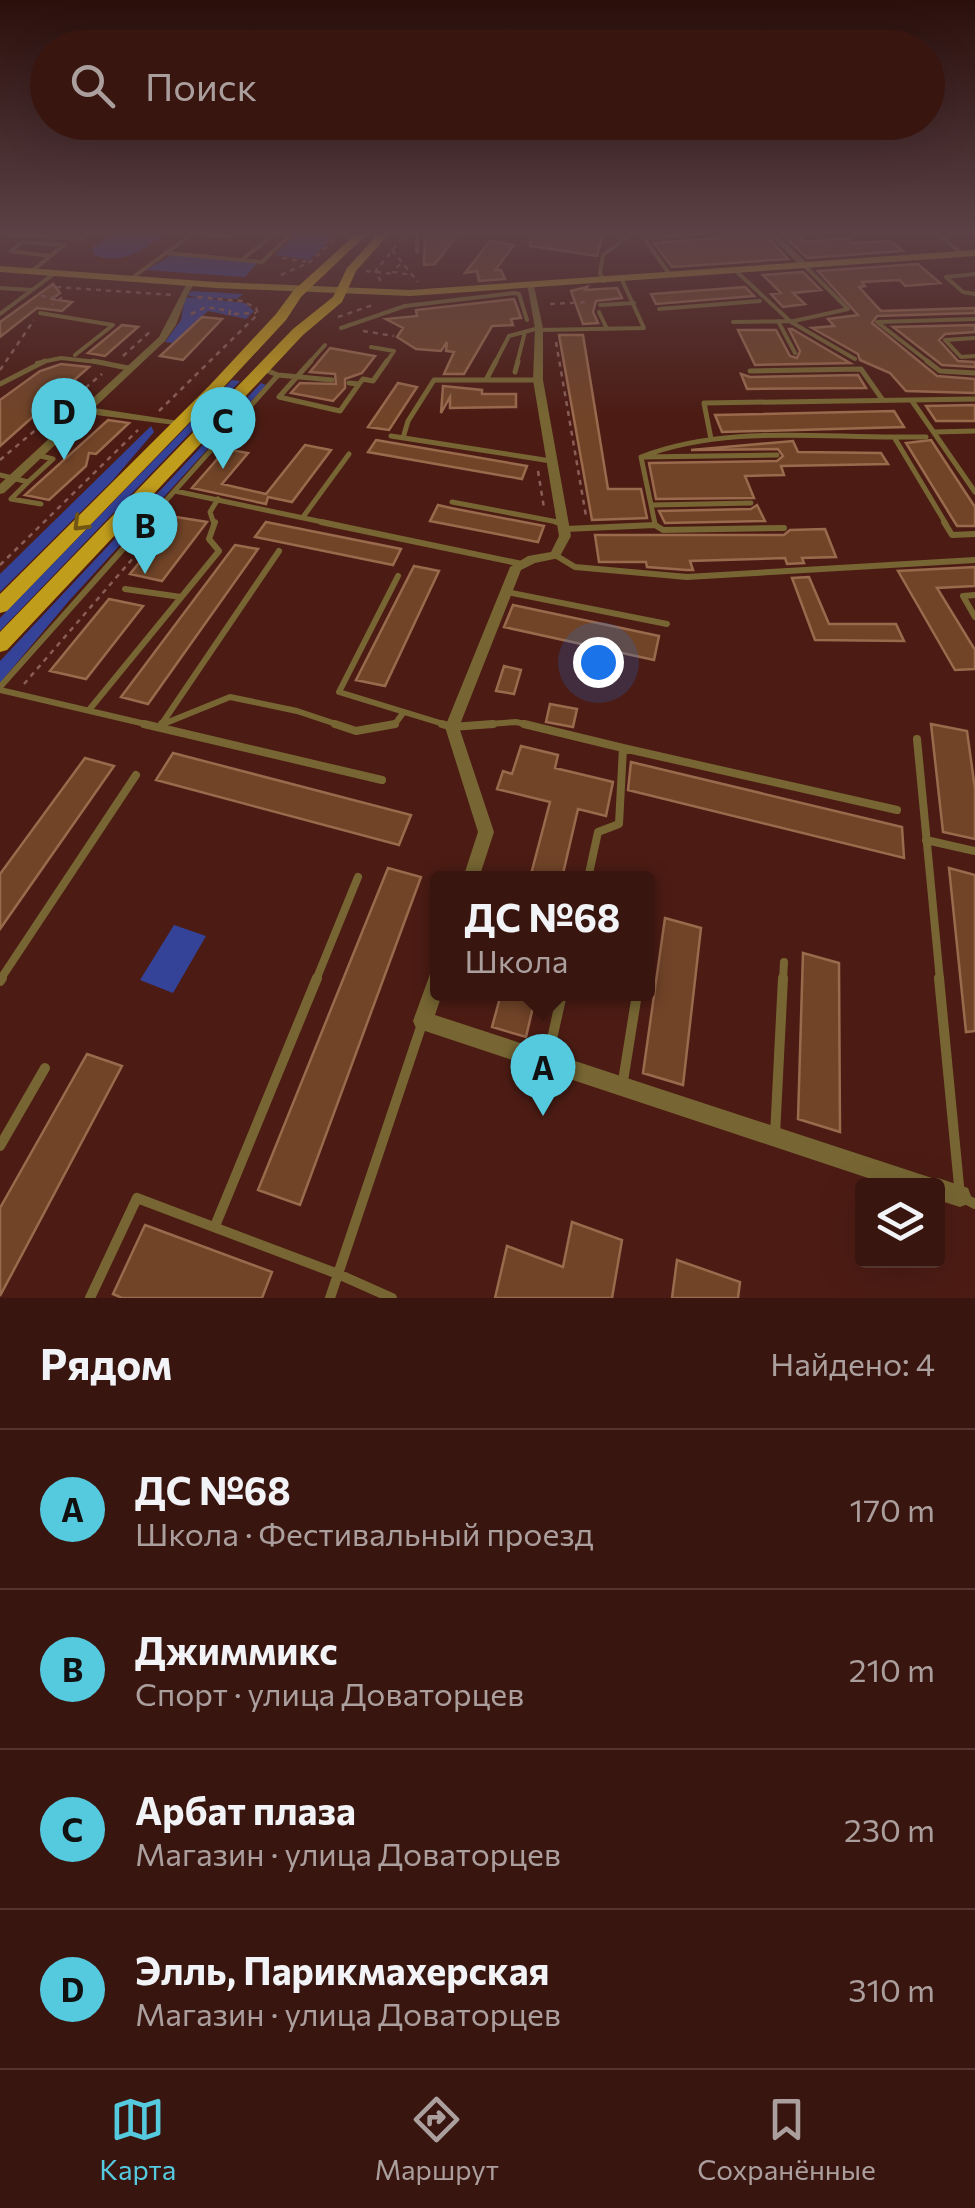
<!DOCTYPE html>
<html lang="ru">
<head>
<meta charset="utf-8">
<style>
	:root { --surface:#39150f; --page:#401e18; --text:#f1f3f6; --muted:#ab9f9e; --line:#53342f; --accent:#55cadf }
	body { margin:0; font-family:Commissioner,sans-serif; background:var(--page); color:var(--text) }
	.controls { position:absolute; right:30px; bottom:30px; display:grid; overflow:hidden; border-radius:10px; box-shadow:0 10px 40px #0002 }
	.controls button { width:90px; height:90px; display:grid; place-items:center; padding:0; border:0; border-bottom:2px solid var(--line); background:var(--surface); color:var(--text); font:50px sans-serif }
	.you { position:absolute; left:598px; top:662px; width:35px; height:35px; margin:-25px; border:8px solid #fff; border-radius:50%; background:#1a73e8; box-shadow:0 0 0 15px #1a73e833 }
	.badge { display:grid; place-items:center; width:65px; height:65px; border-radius:50%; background:var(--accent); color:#111; font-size:32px; font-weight:700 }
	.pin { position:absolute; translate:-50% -82px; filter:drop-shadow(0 2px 5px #0008) }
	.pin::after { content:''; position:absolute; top:52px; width:35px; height:30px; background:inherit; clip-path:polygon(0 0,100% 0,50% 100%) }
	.popup { position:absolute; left:430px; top:871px; width:225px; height:130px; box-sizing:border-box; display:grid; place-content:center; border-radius:10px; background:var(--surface); filter:drop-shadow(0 2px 8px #0005); font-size:32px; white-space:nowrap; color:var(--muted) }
	.popup b { font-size:38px; color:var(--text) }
	.popup::after { content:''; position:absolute; left:50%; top:100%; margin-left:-20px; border:20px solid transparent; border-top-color:var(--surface) }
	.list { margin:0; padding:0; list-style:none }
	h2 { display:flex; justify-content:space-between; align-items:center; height:130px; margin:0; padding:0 40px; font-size:42px }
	h2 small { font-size:32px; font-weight:400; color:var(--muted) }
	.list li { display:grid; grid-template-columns:65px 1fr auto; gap:30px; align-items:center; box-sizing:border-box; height:160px; padding:0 40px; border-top:2px solid var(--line) }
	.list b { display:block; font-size:38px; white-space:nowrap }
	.list p { margin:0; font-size:32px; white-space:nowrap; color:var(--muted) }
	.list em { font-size:32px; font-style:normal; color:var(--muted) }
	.icon { flex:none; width:55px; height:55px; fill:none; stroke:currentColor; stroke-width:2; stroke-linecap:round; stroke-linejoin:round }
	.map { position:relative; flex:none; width:975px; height:1298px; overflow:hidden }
	.search { position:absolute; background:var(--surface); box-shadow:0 10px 40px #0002; left:30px; right:30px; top:30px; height:110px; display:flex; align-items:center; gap:25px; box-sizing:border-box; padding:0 35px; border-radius:55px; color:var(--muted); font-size:38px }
	.sheet { height:770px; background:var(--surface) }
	nav { display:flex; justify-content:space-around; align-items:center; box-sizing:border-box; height:140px; border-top:2px solid var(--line); background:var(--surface); font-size:28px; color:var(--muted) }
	nav a { display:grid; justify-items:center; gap:5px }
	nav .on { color:var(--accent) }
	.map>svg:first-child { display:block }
	.green { fill:#344298 }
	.building { fill:#714428; stroke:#9a6a4d; stroke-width:2.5 }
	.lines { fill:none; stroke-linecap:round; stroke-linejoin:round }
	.path { stroke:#885e56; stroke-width:2.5; stroke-dasharray:5 5; stroke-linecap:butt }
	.lane-far4 { stroke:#763; stroke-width:4 }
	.lane-far3 { stroke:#763; stroke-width:5 }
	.lane-far2 { stroke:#763; stroke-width:6 }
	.lane-far1 { stroke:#763; stroke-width:8 }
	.lane { stroke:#763; stroke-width:10 }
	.street { fill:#763; fill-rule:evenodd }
	.secondary { fill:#a1852c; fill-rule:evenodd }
	.primary { fill:#c19d1c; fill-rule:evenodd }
	.oneway { stroke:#725613 }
</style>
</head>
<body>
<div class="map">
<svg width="975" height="1298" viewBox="0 0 975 1298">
	<rect width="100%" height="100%" fill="#4c1c14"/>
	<path class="green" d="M111 234H166C143 250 123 265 94 255L92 248Z
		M296 234H338L309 260 275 255Z
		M172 255H177L257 263 245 277 146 270Z
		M192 291 243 294 237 299 204 298 245 303 254 311 246 319 208 311 173 343 165 342 181 320 185 297 199 298 187 295Z
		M232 380 240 381 0 631V618Z
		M261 383 266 385 68 602 0 683V661Z
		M151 426 154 432 113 480 0 592V574Z
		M174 925 206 936 173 993 140 980Z"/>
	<path class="building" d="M425 234H458L435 264 424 265Z
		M530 234H592L603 235 597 256 530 246Z
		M765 234 788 259 672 267 654 243Z
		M782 234H795L804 242 847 238 853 243 891 241 903 251 807 258Z
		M490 241 514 245 495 270H501L505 279 479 281 477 271 465 273Z
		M918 264 940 283 905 286 900 280 862 282 865 286 859 287 881 311 975 308V313L877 316 872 323 937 376 975 379V393L906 391 890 373 860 360 858 354 812 328 834 326 828 319 858 315 818 271Z
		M803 272 821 290 793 293 805 304 783 307 771 294 781 293 763 275Z
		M53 284 60 293 52 299 72 302 62 311 37 308 0 337V322Z
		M587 287 585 290 617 288 622 298 596 301 593 312 598 323 583 324 571 291Z
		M745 287 754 296 656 304 651 294Z
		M514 299 521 318 511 319 513 325 492 326 464 374H444L454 352 446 351 447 342 441 351 416 349 397 337 403 328 386 319 417 316 416 310Z
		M202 317 222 319 183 360 160 356Z
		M122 325 138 327 105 356 88 353Z
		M975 325V332L945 334 939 340 958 361 975 362V367L942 365 893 327Z
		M789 329H792L850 363 755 365 738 330H776L790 356 797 358 800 351Z
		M559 335H583L608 489H641L647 518 592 520Z
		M330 348 375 356 362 373 345 379V388L333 401 291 393 300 383 336 384 335 374 310 372Z
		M61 364 89 367 0 446V400L40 371Z
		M741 374 750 377 858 375 866 388 747 389Z
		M398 383 417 387 389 430 368 427Z
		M443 386 482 390V394H516V407L450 408V397L441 413Z
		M975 405V421H936L926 406Z
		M894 411 904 427 722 432 715 415Z
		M108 420 129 423 96 454 89 453 86 466 49 500 25 495Z
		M376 440 527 466 522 479 368 452Z
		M931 440 975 507V526H957L906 443Z
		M793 441 798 452 881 453 888 464 781 466 784 475 745 476 754 498 656 499 649 463 777 461 783 456 778 449 691 450Z
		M305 445 331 450 292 502 268 497 266 504 192 488 226 449 248 453 222 484 266 494Z
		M438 505 451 508 544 526 538 542 430 521Z
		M757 505 765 521 665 523 659 511 751 509Z
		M176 517 207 522 162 581 130 574Z
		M266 522 401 549 393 565 255 537Z
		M825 529 836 557 802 558 804 563 787 564 785 558 690 561 693 570H687L647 567 646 562H599L595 535H784L790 530Z
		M235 545 258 549 148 704 121 697Z
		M414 566 439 571 385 686 356 680Z
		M975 567V586L937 588 975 650V669L955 670 898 571Z
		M809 577 829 624H896L904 641 815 640 792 578Z
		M109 599 143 606 86 679 50 671Z
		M513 605 659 636 654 660 504 627Z
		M504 666 521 670 514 694 496 691Z
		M550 704 577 709 573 727 546 722Z
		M931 724 967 731 975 789V839L943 832Z
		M521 746 558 755 555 768 613 782 606 816 578 809 562 878H530L550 802 497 789 503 771 512 774Z
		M173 753 411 815 399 845 156 780Z
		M85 758 114 766 0 929V874Z
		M631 762 902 827 904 858 628 790Z
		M388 868 421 877 300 1205 258 1190Z
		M949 868 975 875V1031L966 1032Z
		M665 918 701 928 683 1085 643 1073Z
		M803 953 839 963 840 1132 798 1119Z
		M501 994H536L526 1037 492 1027Z
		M87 1054 122 1066 0 1296V1208Z
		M572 1222 622 1240 612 1298H495L507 1246 563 1267Z
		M145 1225 272 1272 262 1298H122L113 1294Z
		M677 1260 740 1282 738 1298H672Z"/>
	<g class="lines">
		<path class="path" d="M392 250 418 282
			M282 258 309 262
			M400 264 393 272 412 275
			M366 271 395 274
			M281 275 310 262 341 234
			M381 281 375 272 405 234
			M56 287 173 295
			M41 296 61 298 52 305
			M550 304 588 302
			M191 314 206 307 230 311 229 317
			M234 314 256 313
			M338 317 373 305
			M363 331 394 336
			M556 342 586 516
			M123 356 151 331
			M0 370 34 320
			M77 399 73 398 102 374
			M159 411 258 314 256 308 242 301 196 297
			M0 460 71 400
			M538 471 544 508
			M0 565 138 430
			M24 684 173 512"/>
		<path class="lane-far4" d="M5 234 81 239
			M204 234 230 237 233 234
			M417 234V252
			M937 234 963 254
			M168 253 262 262 291 234
			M245 257 275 234
			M736 271 791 322 855 359
			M31 272 64 245 22 242 11 251 50 256
			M975 274 946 277 963 292 975 294
			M670 275 644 238 701 234
			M132 278 192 234
			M604 281 600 273 603 255 631 234
			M0 288 32 290
			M600 305 634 303
			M659 309 760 301
			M599 312 607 329
			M40 313 113 325 75 355
			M0 314 55 273
			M778 321 795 353
			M733 322 794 321 848 309 805 266
			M341 328 405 306 515 293 519 294 527 320
			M539 330 644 328 622 280
			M975 338 945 340 961 357 975 356
			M371 347 394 351 386 363
			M37 363 61 358 106 363
			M309 363 325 345
			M495 363 509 336 539 328
			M517 363 525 332
			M930 363 877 322 975 319"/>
		<path class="lane-far3" d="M93 361 128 368
			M311 361 279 397 340 411 359 384 349 383
			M927 361 940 371 975 373
			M750 371 861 369 882 399
			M515 372 518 361
			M278 375 332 380
			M486 380 496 361
			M0 384 45 361
			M359 384 363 379 373 381 387 361
			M912 401 975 492
			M935 432 975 431
			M391 436 551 461
			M896 437H926
			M403 438 408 421 434 380H538
			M711 439 704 403 975 399
			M642 457 777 455
			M0 475 28 482 11 499 41 504
			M28 482 53 459 37 455
			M175 491 332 524
			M452 502 563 523
			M653 505 751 503
			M303 517 349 454
			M145 524 278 375 263 369
			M214 524 210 512 218 499
			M655 524 641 457C720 426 810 437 894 437L946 524"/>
		<path class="lane-far2" d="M321 522 522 564
			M556 522 563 523
			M944 522 952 535 975 534
			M565 529 655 525 663 530 784 528
			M279 551 161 725 230 697 297 711 342 726
			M555 555 575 567 687 577 975 560
			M398 576 339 692 450 726
			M125 589 181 597
			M507 592 667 624
			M975 595 963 596 975 617
			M0 687 147 522
			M0 690 154 726
			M89 710 219 551 209 539 215 522
			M382 726 395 724 403 713
			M461 726 516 722 534 726"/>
		<path class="lane-far1" d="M144 724 382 780
			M162 724H164
			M335 724 356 731 395 724
			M442 724 452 727 493 724
			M524 724 623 748
			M917 739 940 980
			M926 840 975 851
			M588 878 598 832 619 824 623 748 897 810
			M648 925 650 915
			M0 980 136 775
			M316 980 358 877
			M783 980 784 962"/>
		<path class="lane" d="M939 978 960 1196 975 1204
			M0 981 2 978
			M548 1057 562 994
			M623 1081 637 994
			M775 1135 783 978
			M0 1146 45 1068
			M215 1226 317 978
			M90 1298 137 1198 338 1274 422 1024
			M330 1298 338 1274 392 1298"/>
		<path class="street" d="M769 234H777L808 264V268H802Z
			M969 234H975V237Z
			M188 281 195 283 187 296 176 325 165 341 94 408 179 421 183 422V426L88 414 4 493 0 494V484L159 337Z
			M527 284 534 286 543 328V380L571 536 559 558 535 563 521 570 459 727 494 832 479 878H463L478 832 445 727 510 567 528 556 551 552 559 536 533 380 535 328Z
			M438 968V994H442L435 1015 935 1179 938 1178 968 1188 971 1196 968 1204 960 1207 938 1200V1186H892L416 1028 413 1021 429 977 431 970Z"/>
		<path class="secondary" d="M975 250V256L410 296 216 288 0 272V266L216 282 410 290Z"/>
		<path class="primary" d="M356 234H367L301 297 286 320 220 391 7 611 0 613V594L210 385 276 314 293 291Z
			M378 234H389L356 271 342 302 303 335 7 650 0 652V632L293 329 333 297 347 268Z"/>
	</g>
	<defs><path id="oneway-chevron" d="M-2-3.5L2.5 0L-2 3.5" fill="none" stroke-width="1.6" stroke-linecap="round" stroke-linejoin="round" transform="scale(2.5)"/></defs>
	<use class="oneway" href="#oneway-chevron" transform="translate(80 524) rotate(135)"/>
	<linearGradient id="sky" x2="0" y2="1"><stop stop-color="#2a0f0b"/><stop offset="0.56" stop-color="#5b4045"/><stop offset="1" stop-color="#5b4045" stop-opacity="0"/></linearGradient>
	<rect width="975" height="415" fill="url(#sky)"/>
</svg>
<div class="controls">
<button><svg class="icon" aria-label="layers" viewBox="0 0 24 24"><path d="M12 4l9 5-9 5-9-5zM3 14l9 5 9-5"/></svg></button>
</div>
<div class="you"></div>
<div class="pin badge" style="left:543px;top:1116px">A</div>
<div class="popup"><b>ДС №68</b>Школа</div>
<div class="pin badge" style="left:145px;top:574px">B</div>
<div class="pin badge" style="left:223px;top:469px">C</div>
<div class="pin badge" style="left:64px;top:460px">D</div>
<div class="search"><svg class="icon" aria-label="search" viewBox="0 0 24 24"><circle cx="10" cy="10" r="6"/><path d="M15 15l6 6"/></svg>Поиск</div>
</div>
<section class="sheet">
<h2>Рядом<small>Найдено: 4</small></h2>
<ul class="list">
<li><span class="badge">A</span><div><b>ДС №68</b><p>Школа · Фестивальный проезд</p></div><em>170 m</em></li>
<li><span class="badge">B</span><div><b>Джиммикс</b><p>Спорт · улица Доваторцев</p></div><em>210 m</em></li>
<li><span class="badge">C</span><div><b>Арбат плаза</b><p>Магазин · улица Доваторцев</p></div><em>230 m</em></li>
<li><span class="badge">D</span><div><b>Элль, Парикмахерская</b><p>Магазин · улица Доваторцев</p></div><em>310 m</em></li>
</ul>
</section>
<nav>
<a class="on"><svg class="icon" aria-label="map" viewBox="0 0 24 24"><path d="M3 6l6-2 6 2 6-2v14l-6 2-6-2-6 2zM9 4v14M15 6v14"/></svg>Карта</a>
<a><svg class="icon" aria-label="directions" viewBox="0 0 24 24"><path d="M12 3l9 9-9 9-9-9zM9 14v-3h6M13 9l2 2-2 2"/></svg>Маршрут</a>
<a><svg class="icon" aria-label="saved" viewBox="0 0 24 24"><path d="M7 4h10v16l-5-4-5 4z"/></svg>Сохранённые</a>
</nav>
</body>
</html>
